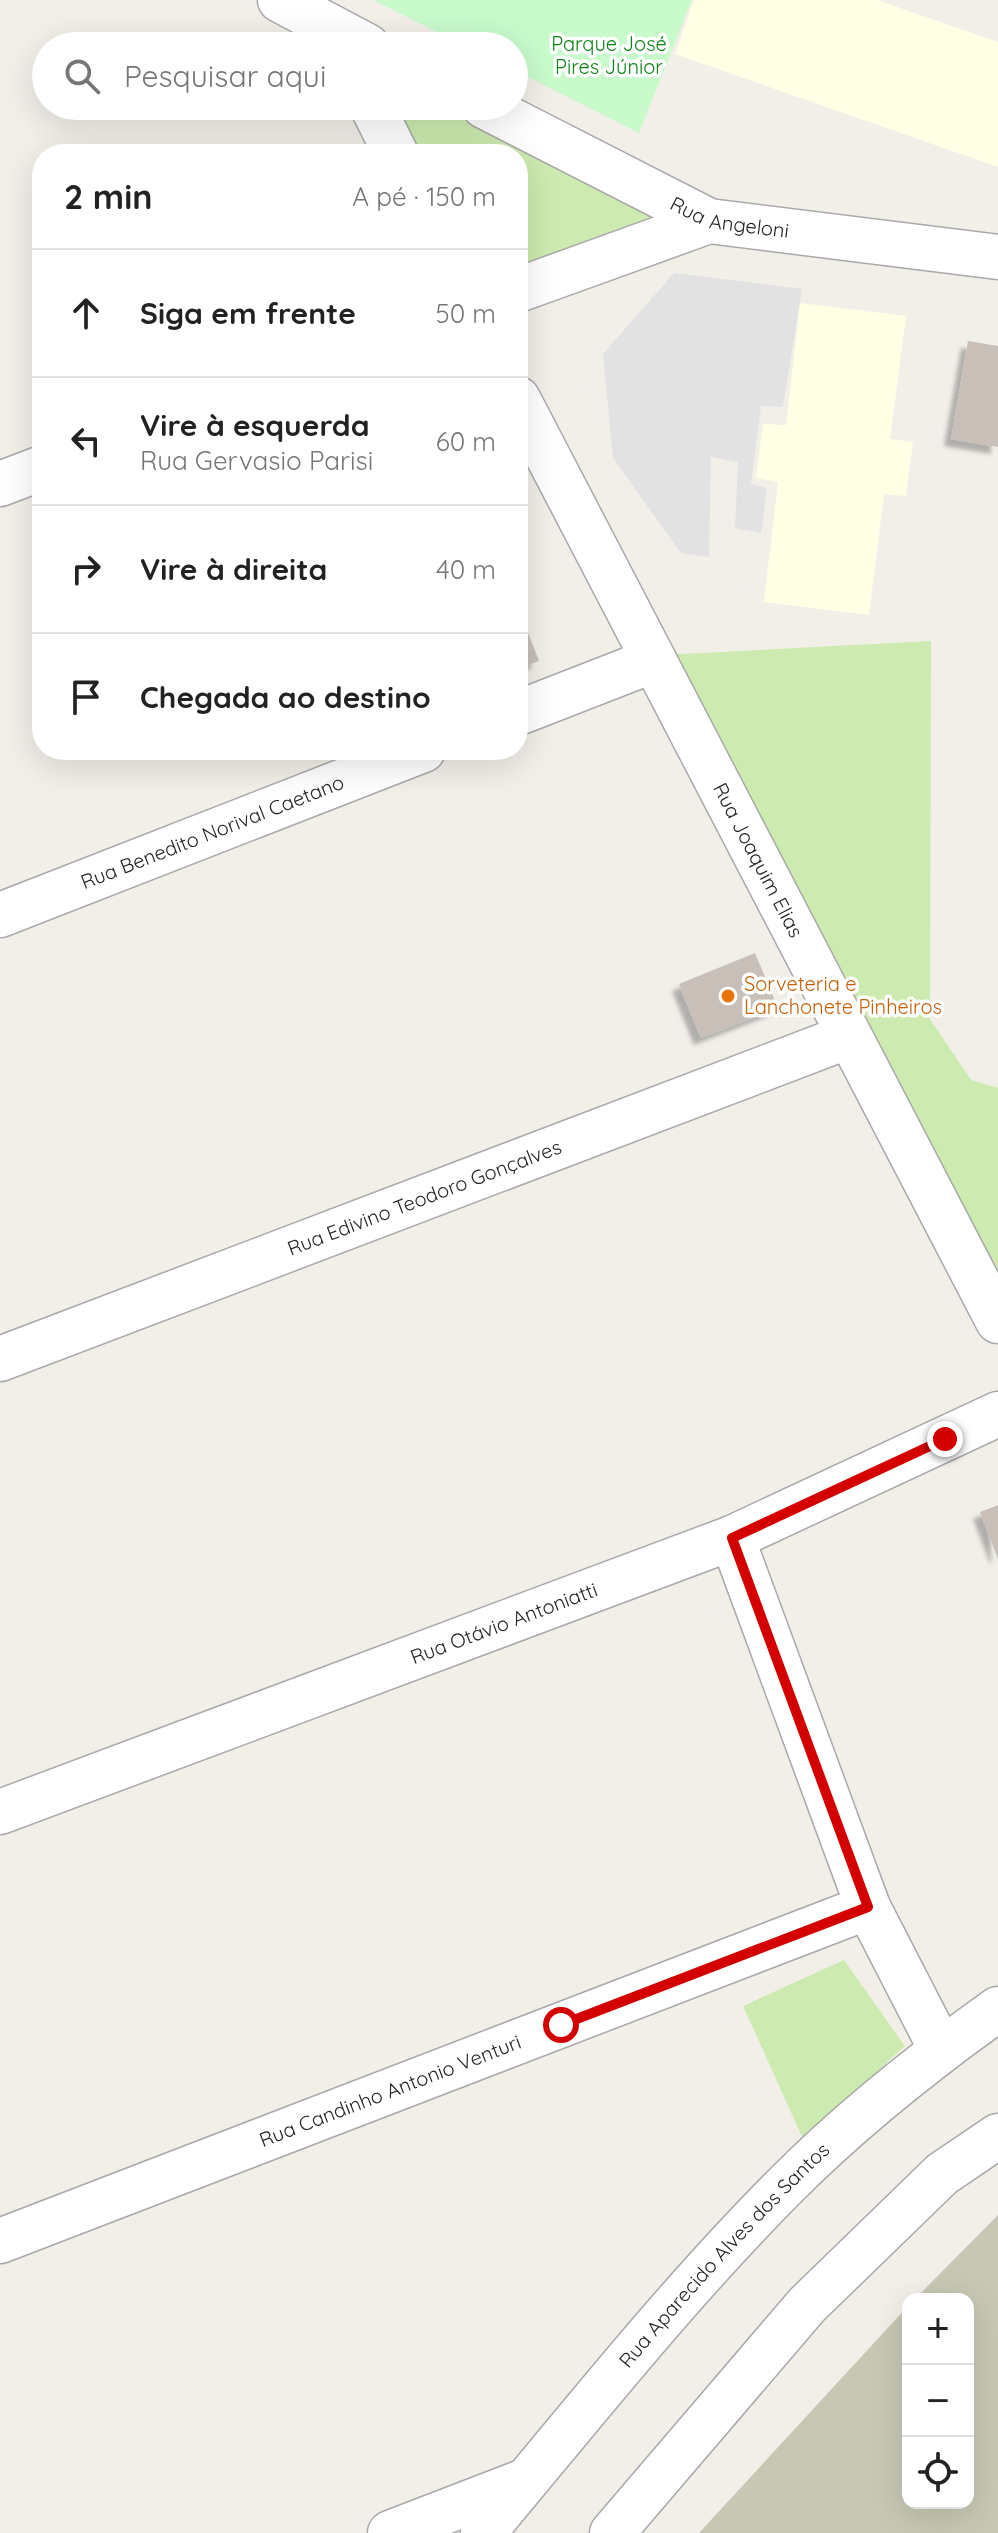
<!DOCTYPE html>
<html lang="pt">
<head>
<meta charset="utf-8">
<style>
	:root { --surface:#fff; --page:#f6f6f6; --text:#222; --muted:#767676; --line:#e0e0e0 }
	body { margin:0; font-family:Quicksand,sans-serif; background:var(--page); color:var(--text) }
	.controls { position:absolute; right:24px; bottom:24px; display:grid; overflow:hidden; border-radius:16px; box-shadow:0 8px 32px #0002 }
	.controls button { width:72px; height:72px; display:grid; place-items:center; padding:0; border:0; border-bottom:2px solid var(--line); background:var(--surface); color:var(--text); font:40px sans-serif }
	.stop { position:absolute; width:24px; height:24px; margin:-18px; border:6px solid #d40000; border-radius:50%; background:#fff }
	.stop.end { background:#d40000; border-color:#fff; box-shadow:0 2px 8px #0008 }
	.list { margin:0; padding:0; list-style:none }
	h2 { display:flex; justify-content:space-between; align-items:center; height:104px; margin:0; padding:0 32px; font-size:34px }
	h2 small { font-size:26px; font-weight:400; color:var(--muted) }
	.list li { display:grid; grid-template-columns:52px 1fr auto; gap:24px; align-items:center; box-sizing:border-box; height:128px; padding:0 32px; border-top:2px solid var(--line) }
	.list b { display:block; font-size:30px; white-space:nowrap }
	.list p { margin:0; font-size:26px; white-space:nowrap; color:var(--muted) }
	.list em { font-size:26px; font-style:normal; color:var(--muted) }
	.icon { flex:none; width:44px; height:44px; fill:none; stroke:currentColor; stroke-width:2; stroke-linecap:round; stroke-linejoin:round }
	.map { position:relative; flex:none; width:998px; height:2533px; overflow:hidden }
	.search { position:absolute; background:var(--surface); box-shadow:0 8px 32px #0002; left:32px; top:32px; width:496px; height:88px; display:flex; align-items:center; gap:20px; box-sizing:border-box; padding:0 28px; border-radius:44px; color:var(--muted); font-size:30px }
	.panel { position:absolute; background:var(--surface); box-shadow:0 8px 32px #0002; left:32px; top:144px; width:496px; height:616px; border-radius:32px }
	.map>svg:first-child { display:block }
	.education { fill:#ffffe5 }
	.construction { fill:#c7c7b4 }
	.grass { fill:#cdebb0 }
	.park { fill:#c8facc }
	.parking { fill:#e2e2e2 }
	.building { fill:#c7bfb8; filter:url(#shadow) }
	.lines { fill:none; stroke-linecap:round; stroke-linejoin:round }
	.minor-casing { stroke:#a9a9a9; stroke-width:47 }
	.minor { stroke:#fff; stroke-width:44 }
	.route { stroke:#d40000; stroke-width:10 }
	.food-dot { fill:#e8710a; stroke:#fff; stroke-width:3 }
	.labels { text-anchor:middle; stroke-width:7; stroke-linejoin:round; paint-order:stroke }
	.park-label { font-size:20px; fill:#0c8416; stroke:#fff }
	.street-label { font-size:20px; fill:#222; stroke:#fff }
	.food-label { font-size:20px; fill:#c56008; stroke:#fff; text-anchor:start }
</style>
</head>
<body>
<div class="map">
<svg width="998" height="2533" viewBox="0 0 998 2533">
	<defs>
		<filter id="shadow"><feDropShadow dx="-7" dy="7" stdDeviation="2" flood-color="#0004"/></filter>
	</defs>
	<rect width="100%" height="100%" fill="#f2efe9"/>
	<path class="education" d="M694 0H877L998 42V167L675 54Z
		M800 303 906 316 890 439 913 442 906 496 884 494 869 615 764 602 778 482 756 478 763 424 786 425Z"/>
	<path class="construction" d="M998 2215V2533H699L908 2306V2503H968V2299H915Z"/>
	<path class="grass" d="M385 106H459L681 220 518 277V154H409Z
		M931 641 930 1019 971 1080 998 1088V1298L664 655Z
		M844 1960 905 2046 803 2139 743 2006Z"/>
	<path class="park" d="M373 0H692L639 133 514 70V46H465Z"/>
	<path class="parking" d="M674 273 802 289 783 407 761 406 751 484 767 488 761 533 735 528 738 462 711 457 709 557 681 553 613 458 603 354Z"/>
	<path class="building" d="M968 341 998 346V447L951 439Z
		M518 607 539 661 518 669Z
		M755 953 778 1008 701 1038 679 984Z
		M998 1505V1559L980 1512Z"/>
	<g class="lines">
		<defs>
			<g id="minor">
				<path d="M280 0 367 46"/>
				<path d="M372 106 396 154"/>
				<path id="s1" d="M484 106 709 221 998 257"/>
				<path d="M518 290 709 221"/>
				<path id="s2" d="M518 399 998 1321"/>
				<path d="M0 484 42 468"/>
				<path d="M518 713 654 660"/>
				<path id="s3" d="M0 915 423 750"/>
				<path id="s4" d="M0 1359 849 1036"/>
				<path d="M732 1538 868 1907 941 2049"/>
				<path id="s5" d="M0 1812 732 1538 998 1414"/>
				<path id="s6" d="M0 2241 868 1907"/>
				<path d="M390 2533 525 2481"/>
				<path id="s7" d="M483 2533C582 2415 678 2293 787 2184 851 2120 925 2061 998 2009"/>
				<path d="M612 2533 807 2305 942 2174 998 2136"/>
			</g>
		</defs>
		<use href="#minor" class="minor-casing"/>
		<use href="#minor" class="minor"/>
	</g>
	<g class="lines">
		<path class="route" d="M561 2025 868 1907 732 1538 945 1439"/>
	</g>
	<circle class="food-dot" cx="728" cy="996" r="8"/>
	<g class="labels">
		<g class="park-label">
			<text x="609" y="51">Parque José<tspan x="609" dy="23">Pires Júnior</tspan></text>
		</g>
		<g class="street-label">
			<text dy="7" stroke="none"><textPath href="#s1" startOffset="272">Rua Angeloni</textPath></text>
			<text dy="7" stroke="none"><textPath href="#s3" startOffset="228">Rua Benedito Norival Caetano</textPath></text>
			<text dy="7" stroke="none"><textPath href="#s2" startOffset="520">Rua Joaquim Elias</textPath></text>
			<text dy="7" stroke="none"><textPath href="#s4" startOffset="454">Rua Edivino Teodoro Gonçalves</textPath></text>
			<text dy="7" stroke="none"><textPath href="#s5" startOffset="538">Rua Otávio Antoniatti</textPath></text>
			<text dy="7" stroke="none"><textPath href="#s6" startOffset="418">Rua Candinho Antonio Venturi</textPath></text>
			<text dy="7" stroke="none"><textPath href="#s7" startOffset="368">Rua Aparecido Alves dos Santos</textPath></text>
		</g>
		<g class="food-label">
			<text x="744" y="991">Sorveteria e<tspan x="744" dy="23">Lanchonete Pinheiros</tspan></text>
		</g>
	</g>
</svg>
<div class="controls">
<button>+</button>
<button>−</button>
<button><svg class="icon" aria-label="locate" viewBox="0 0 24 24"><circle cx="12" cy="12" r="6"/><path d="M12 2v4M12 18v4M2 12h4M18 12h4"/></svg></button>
</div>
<div class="stop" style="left:561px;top:2025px"></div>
<div class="stop end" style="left:945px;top:1439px"></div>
<div class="search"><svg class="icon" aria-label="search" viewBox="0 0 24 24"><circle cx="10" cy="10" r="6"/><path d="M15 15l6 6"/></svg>Pesquisar aqui</div>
<section class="panel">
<h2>2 min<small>A pé · 150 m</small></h2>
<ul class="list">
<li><svg class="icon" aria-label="ahead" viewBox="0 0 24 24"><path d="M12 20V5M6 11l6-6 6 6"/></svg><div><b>Siga em frente</b></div><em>50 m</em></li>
<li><svg class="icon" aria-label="left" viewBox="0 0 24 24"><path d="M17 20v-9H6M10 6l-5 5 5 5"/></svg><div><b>Vire à esquerda</b><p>Rua Gervasio Parisi</p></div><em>60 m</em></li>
<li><svg class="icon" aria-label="right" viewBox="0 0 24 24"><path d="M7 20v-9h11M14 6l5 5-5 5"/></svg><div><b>Vire à direita</b></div><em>40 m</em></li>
<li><svg class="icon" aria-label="arrive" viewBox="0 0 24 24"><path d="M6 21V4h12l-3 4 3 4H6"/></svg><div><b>Chegada ao destino</b></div></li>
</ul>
</section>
</div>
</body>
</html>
